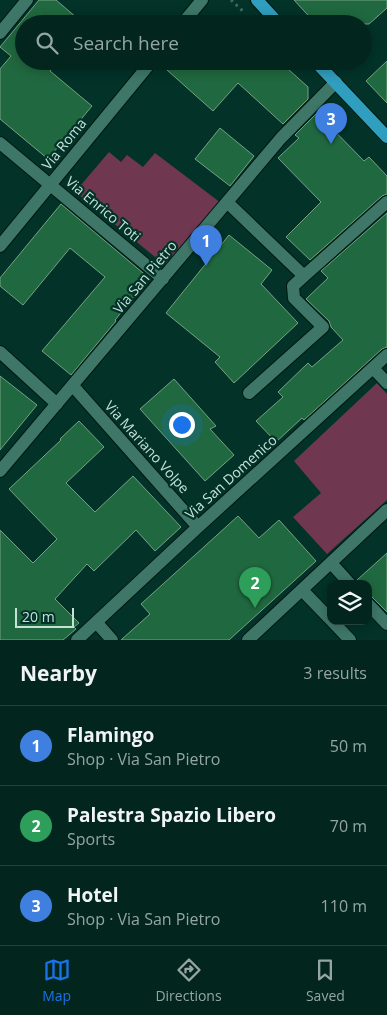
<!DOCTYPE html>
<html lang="en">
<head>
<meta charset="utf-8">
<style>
	:root { --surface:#02261e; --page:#10322b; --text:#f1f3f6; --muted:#96a5a4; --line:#23433c; --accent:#1a73e8 }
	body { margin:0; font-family:"Open Sans",sans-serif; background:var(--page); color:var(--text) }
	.controls { position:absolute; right:15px; bottom:15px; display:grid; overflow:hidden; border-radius:10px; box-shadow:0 2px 12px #0003 }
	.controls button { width:45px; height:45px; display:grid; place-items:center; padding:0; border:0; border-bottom:1px solid var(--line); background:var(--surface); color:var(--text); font:25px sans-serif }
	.scale { position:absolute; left:15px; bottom:12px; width:59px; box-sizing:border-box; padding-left:5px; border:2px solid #c5e2d8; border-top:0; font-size:14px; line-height:18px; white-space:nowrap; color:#c5e2d8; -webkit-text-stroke:4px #023228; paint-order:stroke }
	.you { position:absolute; left:181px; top:424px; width:18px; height:18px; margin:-12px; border:4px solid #fff; border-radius:50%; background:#1a73e8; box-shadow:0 0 0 8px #1a73e833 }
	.badge { display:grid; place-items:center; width:32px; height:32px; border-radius:50%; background:var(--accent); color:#fff; font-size:16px; font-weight:700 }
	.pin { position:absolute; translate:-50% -41px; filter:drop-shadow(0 1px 2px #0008) }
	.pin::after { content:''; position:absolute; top:26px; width:18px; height:15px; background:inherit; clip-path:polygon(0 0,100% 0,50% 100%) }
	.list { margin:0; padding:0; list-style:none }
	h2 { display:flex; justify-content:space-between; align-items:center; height:65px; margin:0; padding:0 20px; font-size:21px }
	h2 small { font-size:16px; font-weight:400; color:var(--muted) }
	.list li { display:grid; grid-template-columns:32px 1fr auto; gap:15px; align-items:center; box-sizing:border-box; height:80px; padding:0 20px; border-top:1px solid var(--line) }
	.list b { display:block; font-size:19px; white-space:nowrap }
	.list p { margin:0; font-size:16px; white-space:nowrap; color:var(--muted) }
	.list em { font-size:16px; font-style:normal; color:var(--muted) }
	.icon { flex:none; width:28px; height:28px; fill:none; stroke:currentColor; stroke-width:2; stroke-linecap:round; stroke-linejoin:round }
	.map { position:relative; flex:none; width:387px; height:640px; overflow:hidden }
	.search { position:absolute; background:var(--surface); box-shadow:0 2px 12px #0003; left:15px; right:15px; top:15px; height:55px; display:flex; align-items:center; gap:12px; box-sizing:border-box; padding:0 18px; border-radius:28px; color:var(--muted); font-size:19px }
	.sheet { height:305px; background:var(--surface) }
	nav { display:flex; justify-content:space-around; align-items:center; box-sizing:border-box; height:70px; border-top:1px solid var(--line); background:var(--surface); font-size:14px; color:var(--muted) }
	nav a { display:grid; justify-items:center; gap:2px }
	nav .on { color:var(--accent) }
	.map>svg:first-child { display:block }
	.green { fill:#703850 }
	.building { fill:#20683f; stroke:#76a283 }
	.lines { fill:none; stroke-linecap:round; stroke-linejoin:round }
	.minor-casing { stroke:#001811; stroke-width:14 }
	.major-casing { stroke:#001811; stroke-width:14 }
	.path { stroke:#406a60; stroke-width:3; stroke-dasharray:2.5 4; stroke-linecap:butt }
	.minor { stroke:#3e7768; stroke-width:12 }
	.major { stroke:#309ebe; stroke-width:12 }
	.labels { text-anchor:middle; stroke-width:4.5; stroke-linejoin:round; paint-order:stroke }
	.street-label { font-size:14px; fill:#c5e2d8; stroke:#023228 }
</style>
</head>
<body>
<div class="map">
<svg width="387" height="640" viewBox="0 0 387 640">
	<rect width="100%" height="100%" fill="#023228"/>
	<path class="green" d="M109 152 121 162 127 155 143 167 155 153 221 203 165 265 75 192Z
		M377 383 387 394V500L327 554 293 517 321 493 294 461Z"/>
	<path class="building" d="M39 0H56L84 24H24V61H58L50 71 92 106 48 159 0 119V69L11 56 0 47Z
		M294 0H387V8L369 24H316Z
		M175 61H279L308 87V99L283 124 238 83 213 111 167 70Z
		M387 61V103L366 81Z
		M317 113 364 161 369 157 387 176V194L382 196 310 260 286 237 321 202 278 158 299 138 295 135Z
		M220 128 254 156 230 186 195 159Z
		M61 204 149 278 115 320 116 321 71 375 42 351 105 277 70 248 23 305 0 286V278Z
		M387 213V347L382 349 304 420 302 418 276 442 256 421 283 397 278 392 308 363 312 367 343 340 331 327 329 321 306 299 328 278 321 271Z
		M229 235 272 270 261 284 298 323 234 383 215 362 220 357 166 313Z
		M0 376 37 405 0 450Z
		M174 379 216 426 210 429 234 455 205 481 140 409Z
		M79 421 104 447 66 483 95 512 133 476 181 527 155 551 136 530 94 571 87 564 55 599 79 623 74 627 76 629 63 640H0V530L33 563 57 539 9 489 61 440 60 439Z
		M238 516 259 538 279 520 316 561 229 640H121L150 614 141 604Z
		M387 553V612L368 593V584H358L357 580Z"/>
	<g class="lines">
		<defs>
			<path id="minor" d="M182 24 202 0
				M0 33 27 0
				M0 143 163 279
				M227 202 304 276 387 202
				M0 246 152 61
				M0 352 57 404
				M373 368 387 383
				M73 386 198 527
				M249 393 323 327 294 298 293 286 304 276
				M0 471 281 138 336 82
				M331 563 350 584
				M302 590 331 620
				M368 604 387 624
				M332 621 350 640
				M97 623 112 640
				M77 640 198 527 387 355
				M248 640 387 510"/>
			<path id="major" d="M257 0 279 24
				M315 61 387 137"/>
		</defs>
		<use href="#minor" class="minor-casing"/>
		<use href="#major" class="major-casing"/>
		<path class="path" d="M231 0 245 13"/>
		<use href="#minor" class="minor"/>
		<use href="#major" class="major"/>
	</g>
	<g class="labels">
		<g class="street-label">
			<text transform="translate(64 144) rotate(-51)" y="5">Via Roma</text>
			<text transform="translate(103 209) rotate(40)" y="5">Via Enrico Toti</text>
			<text transform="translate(145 277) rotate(-50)" y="5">Via San Pietro</text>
			<text transform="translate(147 447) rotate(48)" y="5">Via Mariano Volpe</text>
			<text transform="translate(231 477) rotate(-42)" y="5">Via San Domenico</text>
		</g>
	</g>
</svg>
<div class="controls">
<button><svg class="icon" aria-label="layers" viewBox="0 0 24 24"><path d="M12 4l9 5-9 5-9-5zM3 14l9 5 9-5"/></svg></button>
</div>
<div class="scale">20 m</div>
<div class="you"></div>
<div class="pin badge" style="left:206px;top:266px;background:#3f7fe0">1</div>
<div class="pin badge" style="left:255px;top:608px;background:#2e9e5b">2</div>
<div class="pin badge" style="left:331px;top:144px;background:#3f7fe0">3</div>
<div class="search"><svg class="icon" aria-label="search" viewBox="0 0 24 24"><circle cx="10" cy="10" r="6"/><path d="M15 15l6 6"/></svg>Search here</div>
</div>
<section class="sheet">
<h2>Nearby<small>3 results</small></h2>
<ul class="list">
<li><span class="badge" style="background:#3f7fe0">1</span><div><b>Flamingo</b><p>Shop · Via San Pietro</p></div><em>50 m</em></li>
<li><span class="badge" style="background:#2e9e5b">2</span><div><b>Palestra Spazio Libero</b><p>Sports</p></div><em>70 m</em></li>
<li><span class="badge" style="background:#3f7fe0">3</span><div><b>Hotel</b><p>Shop · Via San Pietro</p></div><em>110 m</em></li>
</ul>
</section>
<nav>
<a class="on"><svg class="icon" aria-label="map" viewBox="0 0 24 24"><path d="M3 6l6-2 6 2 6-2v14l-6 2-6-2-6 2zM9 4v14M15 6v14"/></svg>Map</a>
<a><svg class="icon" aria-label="directions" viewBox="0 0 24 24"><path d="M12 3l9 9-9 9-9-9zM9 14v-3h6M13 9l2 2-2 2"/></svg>Directions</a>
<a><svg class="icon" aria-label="saved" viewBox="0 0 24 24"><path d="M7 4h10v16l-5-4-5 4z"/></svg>Saved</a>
</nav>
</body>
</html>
